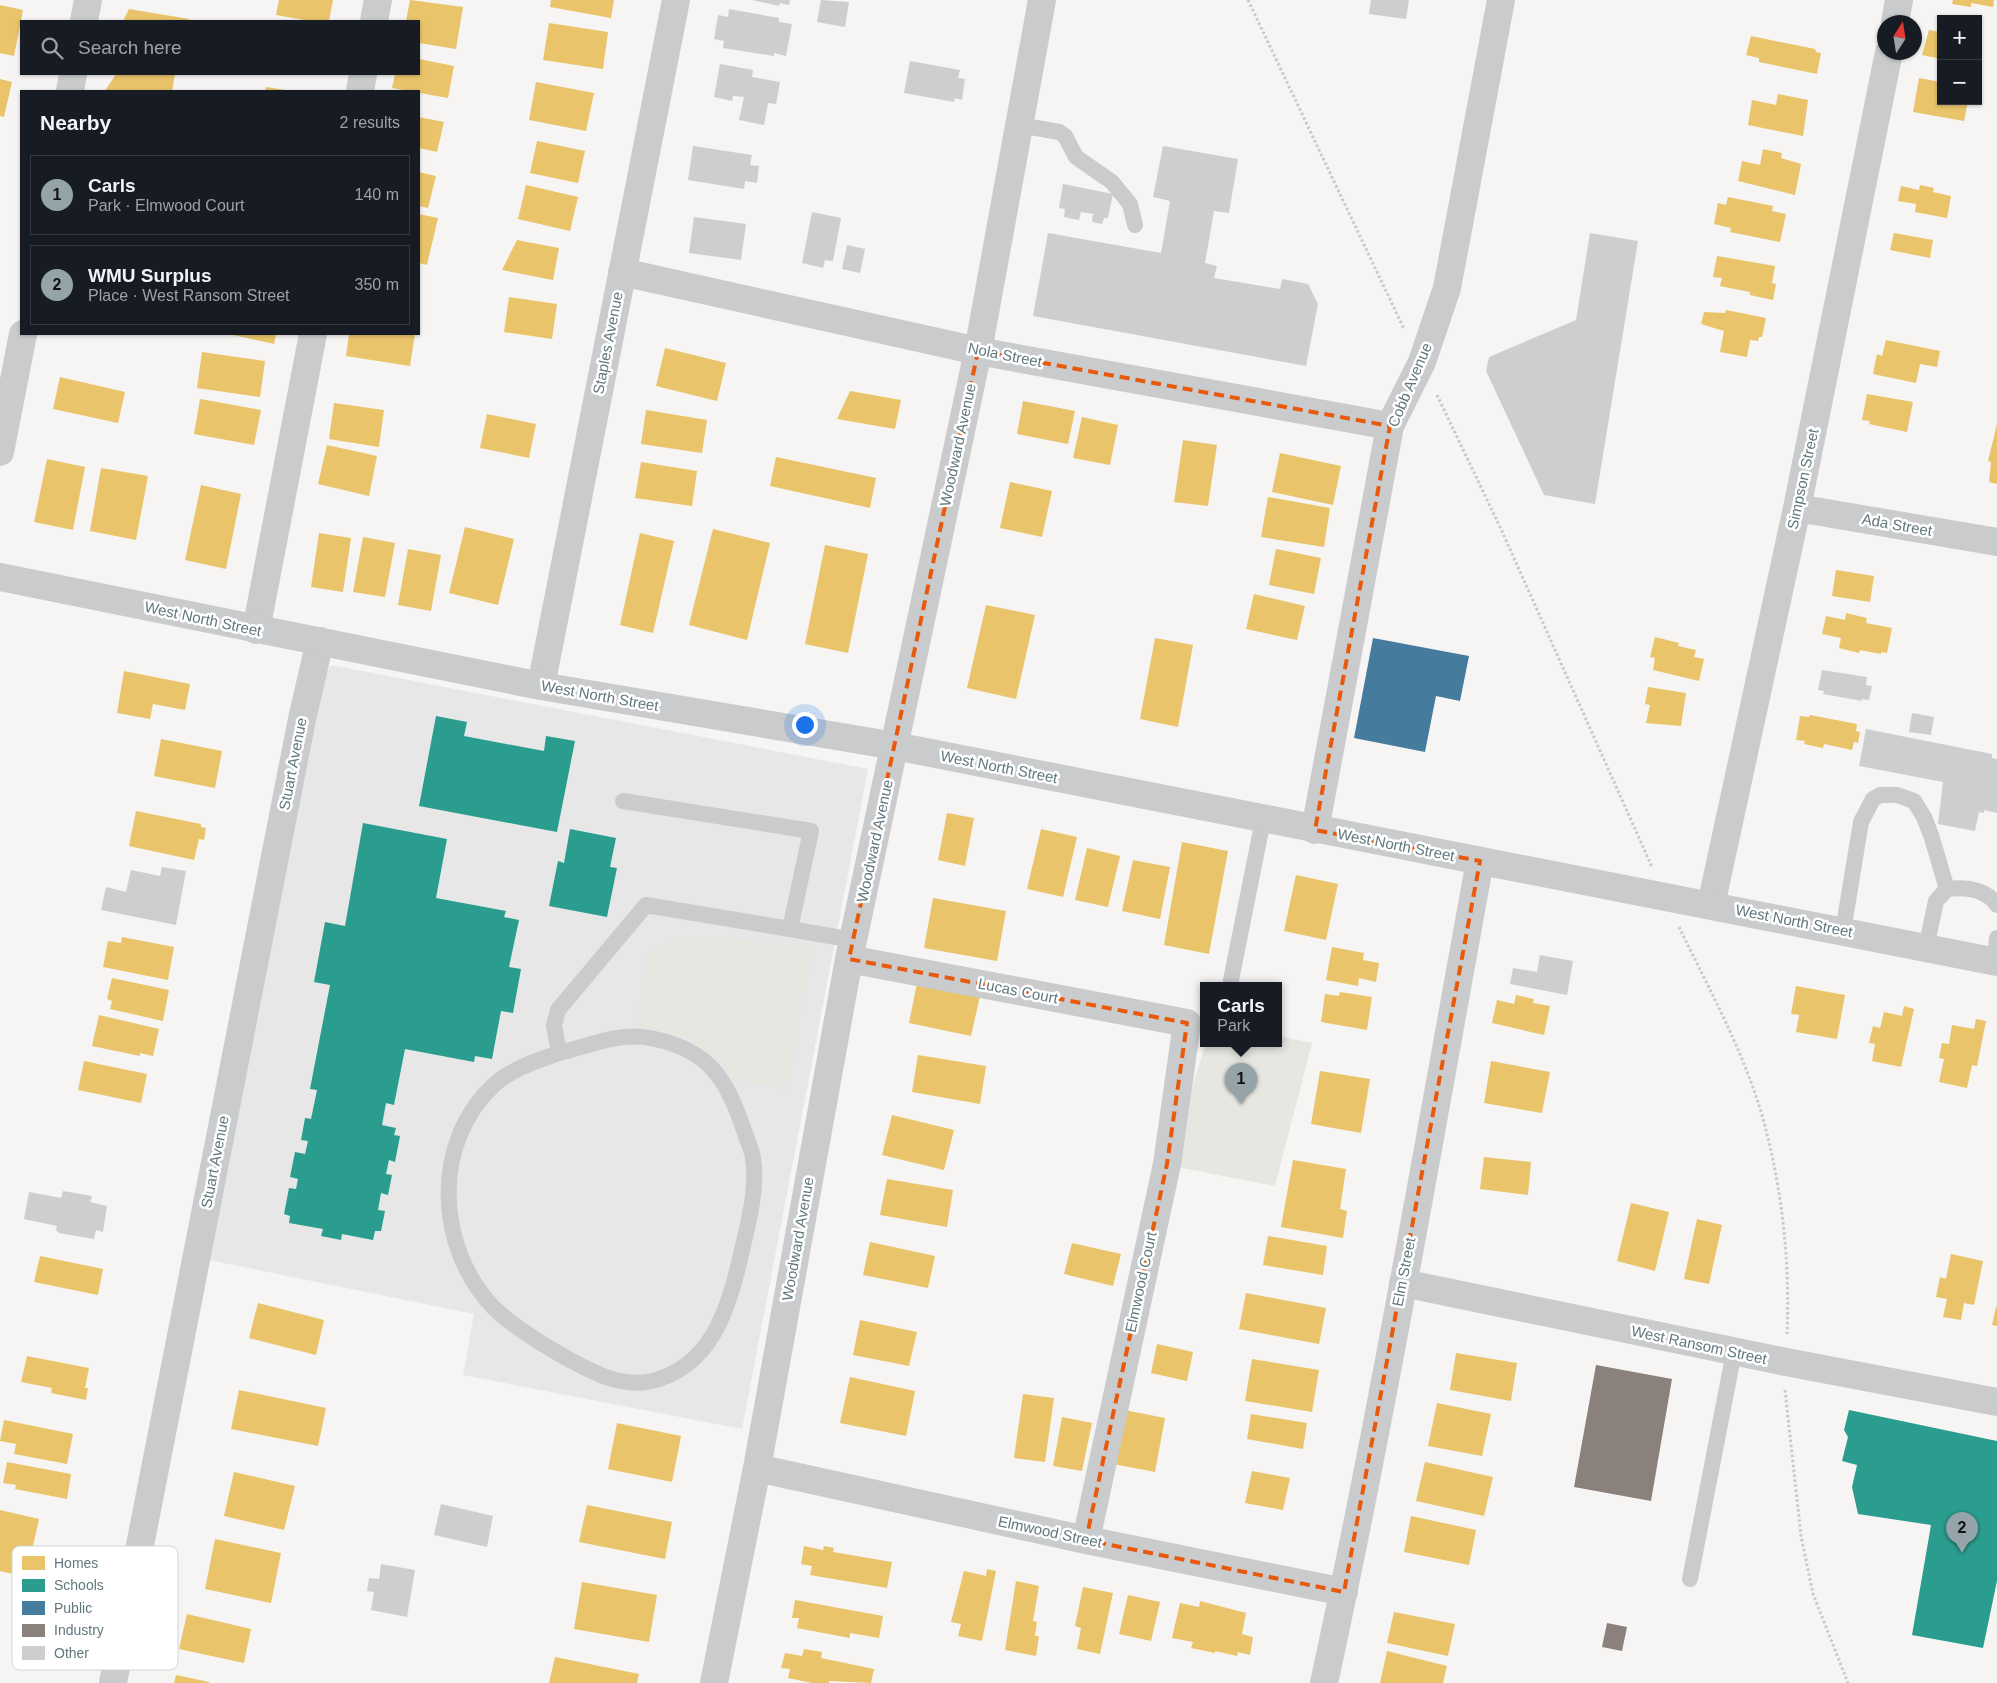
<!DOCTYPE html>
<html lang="en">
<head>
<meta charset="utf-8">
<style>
	:root { --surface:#171b24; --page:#242831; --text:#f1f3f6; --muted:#9ea1a6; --line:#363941; --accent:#95a4a8 }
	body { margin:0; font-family:Helvetica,sans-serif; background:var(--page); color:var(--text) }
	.controls { position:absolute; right:15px; top:15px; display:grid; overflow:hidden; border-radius:0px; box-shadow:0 1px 4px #0004 }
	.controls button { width:45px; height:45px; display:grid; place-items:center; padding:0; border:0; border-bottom:1px solid var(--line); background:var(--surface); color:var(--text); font:25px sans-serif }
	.compass { position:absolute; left:1877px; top:15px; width:45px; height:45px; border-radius:50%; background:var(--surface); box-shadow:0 1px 4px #0004; rotate:12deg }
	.you { position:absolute; left:804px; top:724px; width:18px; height:18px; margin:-12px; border:4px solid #fff; border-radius:50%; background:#1a73e8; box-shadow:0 0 0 8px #1a73e833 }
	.badge { display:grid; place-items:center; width:32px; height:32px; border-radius:50%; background:var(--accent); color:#111; font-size:16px; font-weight:700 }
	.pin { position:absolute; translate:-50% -41px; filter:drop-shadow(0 1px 2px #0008) }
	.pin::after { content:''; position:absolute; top:26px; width:18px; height:15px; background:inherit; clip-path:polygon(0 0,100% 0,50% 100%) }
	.popup { position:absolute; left:1200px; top:982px; width:82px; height:65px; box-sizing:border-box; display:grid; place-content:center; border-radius:0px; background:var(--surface); filter:drop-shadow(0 1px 4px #0005); font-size:16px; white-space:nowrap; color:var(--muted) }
	.popup b { font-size:19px; color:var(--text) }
	.popup::after { content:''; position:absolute; left:50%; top:100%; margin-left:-10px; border:10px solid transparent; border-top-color:var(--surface) }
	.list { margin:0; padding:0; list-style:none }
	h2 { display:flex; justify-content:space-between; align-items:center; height:65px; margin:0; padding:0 20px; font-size:21px }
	h2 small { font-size:16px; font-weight:400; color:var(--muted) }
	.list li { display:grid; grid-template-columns:32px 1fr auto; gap:15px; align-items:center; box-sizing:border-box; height:80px; margin:0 10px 10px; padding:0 10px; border:1px solid var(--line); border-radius:0px }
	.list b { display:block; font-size:19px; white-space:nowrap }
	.list p { margin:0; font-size:16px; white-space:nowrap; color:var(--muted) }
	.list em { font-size:16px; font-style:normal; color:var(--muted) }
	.icon { flex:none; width:28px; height:28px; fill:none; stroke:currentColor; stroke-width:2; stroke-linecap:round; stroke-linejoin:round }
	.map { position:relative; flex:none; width:1997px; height:1683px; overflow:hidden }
	.search { position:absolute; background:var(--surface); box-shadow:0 1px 4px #0004; left:20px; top:20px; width:400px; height:55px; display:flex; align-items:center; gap:12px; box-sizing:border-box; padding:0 18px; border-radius:0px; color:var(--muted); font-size:19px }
	.panel { position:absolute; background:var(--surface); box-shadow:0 1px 4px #0004; left:20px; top:90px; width:400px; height:245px; border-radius:0px }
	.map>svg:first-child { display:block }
	.built { fill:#e6e7e6 }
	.green { fill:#e6e7e1 }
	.homes { fill:#e9c46a }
	.schools { fill:#2a9d8f }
	.public { fill:#457b9d }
	.industry { fill:#8a817c }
	.building { fill:#cdcecf }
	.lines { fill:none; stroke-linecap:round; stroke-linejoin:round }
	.path { stroke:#c7c9ca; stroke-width:3; stroke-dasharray:2.5 2.5; stroke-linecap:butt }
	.service { stroke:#cacbcc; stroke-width:16 }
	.minor { stroke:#cacbcc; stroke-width:28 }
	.tertiary { stroke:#cacbcc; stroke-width:28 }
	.marked { fill:none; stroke:#e8590c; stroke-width:4; stroke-dasharray:10 6; stroke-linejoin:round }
	.labels { text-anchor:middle; stroke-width:5; stroke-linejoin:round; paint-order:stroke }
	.street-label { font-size:15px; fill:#61787f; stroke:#fff }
	.key { fill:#fff; stroke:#d0d6d9; stroke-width:1 }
	.key-label { font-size:14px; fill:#61787f }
</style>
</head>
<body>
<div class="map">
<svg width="1997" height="1683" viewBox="0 0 1997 1683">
	<rect width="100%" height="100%" fill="#f6f5f4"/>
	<path class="built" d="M331 665 868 769 742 1429 463 1375 474 1314 209 1260 320 681Z"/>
	<path class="green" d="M692 937 727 938 812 948 787 1090 733 1078 722 1064 684 1037 646 1029H635L649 952 681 938Z
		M1279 1036 1312 1043 1275 1186 1167 1165 1206 1043H1278Z"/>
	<path class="homes" d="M279 0H333L329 21H310L276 15Z
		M410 0 463 7 456 49 419 43V21H406Z
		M551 0H614L611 18 550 7Z
		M1953 0H1994L1993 7 1971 3V7L1952 4Z
		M0 5 23 10 14 56 0 53Z
		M129 9 189 19V21H123Z
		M549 23 608 32 603 69 543 60Z
		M1929 30 1941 32V59L1922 55Z
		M1751 36 1815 49 1816 52 1821 53 1817 74 1759 62V58L1746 55Z
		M419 59 454 66 448 98 392 88 395 74H419Z
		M116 74H175L172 91H105Z
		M1919 78 1941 82V101H1968L1964 121 1913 112Z
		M0 79 12 82 4 117 0 116Z
		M536 82 594 93 586 131 529 120Z
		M266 87 286 90V91H265Z
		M1778 94 1808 100 1803 136 1748 125 1752 100 1776 105Z
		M419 117 444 122 437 152 419 148Z
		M537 141 585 151 578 183 530 173Z
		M1763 149 1782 153 1781 158 1801 164 1795 195 1738 181 1742 161 1760 165Z
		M419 172 436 176 428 208 419 206Z
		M526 185 578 197 570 231 518 219Z
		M1920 185 1934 188 1933 192 1951 196 1947 218 1915 212 1916 204 1898 201 1901 186 1919 190Z
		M1728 197 1773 206 1772 211 1786 214 1780 242 1730 232 1731 228 1714 224 1718 203 1726 205Z
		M419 214 438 218 427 265 419 263Z
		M1894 233 1933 240 1930 258 1890 250Z
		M517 240 559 248 553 280 502 270Z
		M1717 256 1775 266 1772 283 1776 284 1773 300 1750 295V292L1720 286 1722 278 1713 277Z
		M509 297 557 304 552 339 504 332Z
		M1726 310 1766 318 1762 337H1759L1758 341 1750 340 1747 357 1720 352 1724 331 1701 324 1704 312 1725 313Z
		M229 334H276L274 344Z
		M349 334H415L410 366 346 356Z
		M1886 340 1940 351 1937 367 1920 364 1916 383 1873 374 1877 354 1882 356Z
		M665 348 726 363 717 401 656 386Z
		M202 352 265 361 260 397 197 388Z
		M60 377 125 392 118 423 53 409Z
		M850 391 901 400 895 429 837 419Z
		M1867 394 1913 402 1907 432 1869 424 1870 421 1862 420Z
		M200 399 261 410 254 445 194 434Z
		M1023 401 1075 411 1068 444 1017 434Z
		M334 403 384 410 379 447 329 439Z
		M646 410 707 420 702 453 641 444Z
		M487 414 536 424 529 458 480 448Z
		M1082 417 1118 425 1110 465 1073 458Z
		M1997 424V484L1989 482 1991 462 1988 461Z
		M1183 440 1217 445 1208 506 1174 502Z
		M327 445 377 456 369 496 318 484Z
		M1280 453 1341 466 1333 505 1272 492Z
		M776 457 876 478 870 508 770 486Z
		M47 459 85 467 73 530 34 522Z
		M641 462 697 471 692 506 635 498Z
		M101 468 148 476 136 540 90 531Z
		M1010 482 1052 491 1042 537 1000 528Z
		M201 485 241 494 226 569 185 560Z
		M1268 497 1330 508 1324 547 1261 537Z
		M465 527 514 539 498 605 449 593Z
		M713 529 770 543 747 640 689 625Z
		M319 533 351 538 343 592 311 587Z
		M640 533 674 541 653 633 620 625Z
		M363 537 395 543 385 597 353 592Z
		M825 545 868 554 848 653 805 644Z
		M408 549 441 555 431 611 398 605Z
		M1276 549 1321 558 1314 594 1269 585Z
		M1836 570 1874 576 1870 602 1832 596Z
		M1254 594 1305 606 1297 640 1246 629Z
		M986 605 1035 615 1016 699 967 688Z
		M1846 613 1867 618 1866 623 1892 628 1887 653 1881 652V654L1860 650 1859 653 1839 648 1841 638 1822 634 1826 616 1845 620Z
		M1655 637 1679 643 1678 646 1696 650 1694 657 1704 659 1699 681 1653 670 1655 658 1650 657Z
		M1155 638 1193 645 1178 727 1140 719Z
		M124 671 190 684 185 710 153 704 150 719 117 713Z
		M1648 687 1686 693 1681 726 1646 723 1650 705 1645 704Z
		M1810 715 1857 724 1856 731 1860 732 1858 743 1854 742 1852 750 1824 744 1823 748 1804 744 1805 741 1796 740 1800 716 1809 717Z
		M161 739 222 751 215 788 154 776Z
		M136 811 201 824V827L206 828 204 840 199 839 194 860 129 846Z
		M947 813 974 818 965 866 938 860Z
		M1041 829 1077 837 1063 897 1027 889Z
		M1182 842 1228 851 1209 954 1164 945Z
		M1087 848 1120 856 1108 907 1075 900Z
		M1133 860 1170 867 1160 919 1122 911Z
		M1296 875 1338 884 1326 940 1284 931Z
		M933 898 1006 911 997 961 924 948Z
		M122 937 174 947 168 980 103 967 108 941 121 943Z
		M1332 947 1364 953 1363 960 1379 963 1376 982 1359 978 1358 986 1326 980Z
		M112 978 169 990 163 1021 110 1009 112 1001 107 999Z
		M917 983 980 996 971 1036 909 1023Z
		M1796 986 1845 995 1837 1039 1796 1032 1799 1015 1791 1014Z
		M1340 992 1372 997 1367 1030 1321 1022 1325 994 1339 996Z
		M1516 995 1534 999 1533 1003 1550 1006 1544 1035 1492 1023 1497 1000 1514 1004Z
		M1904 1006 1914 1009 1901 1067 1872 1061 1875 1044 1869 1043 1873 1026 1880 1028 1884 1012 1902 1016Z
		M99 1015 159 1029 153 1056 140 1053V1056L92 1046Z
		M1976 1019 1986 1021 1977 1066 1972 1065 1967 1088 1939 1082 1944 1059 1939 1058 1942 1043 1949 1044 1952 1025 1974 1029Z
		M918 1055 986 1066 980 1104 912 1092Z
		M84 1061 147 1074 141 1103 78 1090Z
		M1491 1061 1550 1072 1542 1113 1484 1103Z
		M1320 1071 1370 1079 1361 1133 1311 1124Z
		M892 1115 954 1130 944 1170 882 1155Z
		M1484 1157 1531 1162 1528 1195 1480 1189Z
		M1293 1160 1346 1169 1340 1209 1347 1211 1343 1238 1281 1227Z
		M887 1179 953 1190 947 1227 880 1215Z
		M1631 1203 1669 1212 1655 1271 1617 1261Z
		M1697 1219 1722 1225 1709 1284 1684 1279Z
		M1268 1236 1327 1246 1323 1275 1263 1265Z
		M870 1242 935 1256 928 1288 863 1275Z
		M1072 1243 1121 1254 1113 1286 1064 1274Z
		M1951 1254 1983 1261 1974 1305 1964 1303 1961 1320 1943 1317 1947 1299 1936 1297 1940 1277 1946 1279Z
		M40 1256 103 1269 98 1295 34 1282Z
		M1246 1293 1326 1308 1319 1344 1239 1329Z
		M258 1303 324 1320 316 1355 249 1338Z
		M1996 1307H1997V1326L1992 1325Z
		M860 1320 917 1332 909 1366 853 1355Z
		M1157 1344 1193 1352 1187 1381 1151 1373Z
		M1456 1353 1517 1363 1511 1401 1450 1390Z
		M27 1356 89 1368 85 1388H88L86 1400 51 1393 52 1388 21 1382Z
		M1252 1359 1319 1370 1312 1412 1245 1401Z
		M850 1377 915 1391 906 1436 840 1423Z
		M239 1390 326 1408 318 1446 231 1429Z
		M1023 1394 1054 1398 1045 1462 1014 1458Z
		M1437 1403 1491 1414 1482 1456 1428 1446Z
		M1124 1410 1165 1418 1155 1472 1113 1464Z
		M1251 1414 1307 1423 1303 1449 1247 1439Z
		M1062 1417 1092 1423 1082 1471 1053 1466Z
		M4 1420 73 1434 67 1464 14 1454 16 1444 0 1441Z
		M617 1423 681 1436 672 1482 608 1469Z
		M7 1462 71 1474 67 1499 15 1489 16 1485 3 1483Z
		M1425 1462 1493 1477 1484 1516 1416 1501Z
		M1252 1471 1290 1478 1283 1510 1245 1503Z
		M234 1472 295 1486 284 1530 224 1516Z
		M587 1505 672 1522 665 1559 579 1542Z
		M0 1510 39 1519 26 1577 0 1571Z
		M1411 1516 1476 1530 1469 1565 1404 1552Z
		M215 1539 281 1553 271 1603 205 1589Z
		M804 1546 823 1550 824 1546 834 1548 833 1552 892 1562 887 1588 810 1575 812 1566 801 1564Z
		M987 1569 996 1571 982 1641 958 1636 961 1624 951 1622 964 1571 986 1576Z
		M1016 1581 1039 1586 1033 1621 1037 1622 1035 1636H1039L1036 1656 1005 1650Z
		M582 1582 657 1595 649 1642 574 1629Z
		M1083 1587 1113 1593 1100 1654 1077 1649 1081 1628 1075 1626Z
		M1128 1595 1160 1602 1151 1641 1119 1634Z
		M795 1600 883 1616 879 1638 850 1633V1638L797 1628 799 1618H792Z
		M1200 1601 1246 1613 1242 1634 1253 1637 1250 1655 1238 1652 1237 1656 1215 1651V1653L1191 1648 1193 1642 1172 1638 1180 1603 1199 1607Z
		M1394 1612 1455 1624 1448 1656 1387 1643Z
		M187 1614 251 1629 244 1663 179 1649Z
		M804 1649 822 1652 821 1658 874 1669 871 1683 829 1681V1683H812L788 1678 790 1669 781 1668 785 1653 802 1656Z
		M1387 1651 1447 1666 1443 1683H1380Z
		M555 1657 639 1674 637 1683H549Z
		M176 1675 209 1682V1683H174Z"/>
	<path class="schools" d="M436 716 467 722 464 736 544 751 546 736 575 741 557 832 419 806Z
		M363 823 447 839 436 898 506 911 504 917 519 920 509 967 521 969 513 1013 501 1011 492 1059 475 1056 474 1062 405 1049 394 1105 386 1103 382 1125 396 1128 394 1135 400 1136 395 1162 389 1160 386 1174 392 1175 388 1195 381 1193 378 1210 385 1211 381 1231H375L373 1240 342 1234 341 1240 321 1236 323 1229 289 1223 290 1216 284 1214 289 1188 296 1189 298 1179 290 1177 295 1152 305 1154 308 1141 301 1140 305 1118 311 1119 317 1090 310 1089 330 985 314 982 325 922 345 926Z
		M570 829 616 838 610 867 617 868 607 917 549 906 558 861 564 863Z
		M1849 1410 1997 1441V1581L1983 1648 1912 1635 1931 1525 1858 1514 1852 1487 1857 1465 1842 1461 1848 1437 1844 1430Z"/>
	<path class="public" d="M1373 638 1469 656 1460 701 1436 696 1425 752 1354 738Z"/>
	<path class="industry" d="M1596 1365 1672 1379 1651 1501 1574 1487Z
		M1607 1623 1627 1627 1622 1651 1602 1647Z"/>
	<path class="building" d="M752 0H790L789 5 779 3 780 6Z
		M821 0 849 2 845 27 817 22Z
		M1371 0H1409L1406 19 1369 14Z
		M729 9 779 18V22L792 24 786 56 774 53V56L723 48 724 41 714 39 718 15 728 17Z
		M910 61 960 70 958 78 965 79 962 100 955 98 954 102 904 93Z
		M720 64 753 70 752 77 780 82 776 104 768 103 764 125 739 120 744 97 733 96 732 101 714 97Z
		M693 146 752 155 750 165 759 166 757 183 745 181 744 189 688 180Z
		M1163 146 1238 159 1229 213 1214 211 1205 263 1217 266 1214 278 1280 289 1282 279 1308 284 1318 304 1306 366 1033 316 1048 233 1161 253 1170 201 1153 197Z
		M1063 184 1113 194 1108 218H1104L1102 224 1092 222 1093 214 1081 212 1079 220 1064 217 1065 209 1059 208Z
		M812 212 841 218 833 261 825 260 823 268 802 263Z
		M694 217 746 224 741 260 689 253Z
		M1590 233 1638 241 1595 504 1544 495 1486 371 1489 357 1576 320Z
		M847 245 865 249 860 273 842 269Z
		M1822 670 1867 677 1866 685 1872 686 1869 700 1862 699V701L1823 694 1824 691 1818 690Z
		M1912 713 1934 717 1931 735 1909 732Z
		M1866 729 1992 754V758L1997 759V813L1984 810V813L1979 812 1975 831 1938 824 1943 782 1859 766Z
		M162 867 186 871 176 925 101 910 106 887 126 892 131 870 160 876Z
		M1540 955 1573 961 1567 995 1510 984 1513 968 1537 972Z
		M63 1191 92 1196 90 1202 107 1206 103 1232 96 1230 94 1239 59 1233 56 1230 57 1226 24 1219 29 1192 61 1198Z
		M441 1504 493 1516 487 1547 434 1535Z
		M381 1564 415 1570 407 1617 371 1610 374 1592 367 1591 369 1578 379 1579Z"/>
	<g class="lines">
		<path class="path" d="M1248 0 1404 329
			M1437 395 1501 529 1652 867
			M1679 927C1711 993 1748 1059 1766 1130 1783 1197 1790 1265 1787 1334
			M1785 1390 1801 1536 1813 1594 1848 1683"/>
		<path class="service" d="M1019 125 1059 132 1065 136 1076 157 1112 182 1130 204 1135 225
			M623 801 811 831 790 929 853 940
			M1843 931 1861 822 1873 799 1880 795H1897L1914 801 1924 817 1931 835 1947 889
			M1926 948 1936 901 1947 889C1965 887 1986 889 1997 905
			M1995 961 1997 938
			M1230 985 1263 820
			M559 1053C537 1061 513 1068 495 1084 431 1142 436 1247 493 1307 513 1327 545 1346 570 1360 594 1373 623 1388 652 1381 710 1367 728 1311 740 1259 747 1227 758 1191 753 1158 752 1150 747 1141 745 1133 727 1080 710 1049 650 1038 619 1032 589 1046 559 1053L554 1025 558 1010 646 905 790 929
			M1690 1579 1734 1352"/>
		<path class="minor" d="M84 21 88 0
			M374 21 378 0
			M1895 22 1899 0
			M70 91 73 74
			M360 91 363 74
			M622 272 978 351 1390 426
			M0 452 23 334
			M1797 508 1997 542
			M256 630 313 334
			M541 686 676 0
			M1315 830 1390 426 1422 362 1447 288 1501 0
			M1711 905 1797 508 1889 52
			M849 959 1187 1023 1167 1164 1086 1540
			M1403 1283 1786 1362 1997 1402
			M757 1468 1086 1540 1344 1592
			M113 1683 302 719 320 641
			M714 1683 757 1468 849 959 978 351 1042 0
			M1324 1683C1383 1411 1430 1135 1480 861"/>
		<path class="tertiary" d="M0 577 541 686 895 746 1997 962"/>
	</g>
	<path class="marked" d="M978 351 1390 426 1315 830 1480 861 1344 1592 1086 1540 1167 1164 1187 1023 849 959Z"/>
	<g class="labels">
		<g class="street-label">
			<text transform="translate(608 343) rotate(-79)" y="5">Staples Avenue</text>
			<text transform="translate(1005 355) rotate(11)" y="5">Nola Street</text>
			<text transform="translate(1410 385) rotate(-67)" y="5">Cobb Avenue</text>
			<text transform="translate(958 445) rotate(-78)" y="5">Woodward Avenue</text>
			<text transform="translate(1803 479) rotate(-78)" y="5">Simpson Street</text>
			<text transform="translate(1897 525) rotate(10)" y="5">Ada Street</text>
			<text transform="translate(203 619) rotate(12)" y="5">West North Street</text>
			<text transform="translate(600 696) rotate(10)" y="5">West North Street</text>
			<text transform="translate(293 764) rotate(-79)" y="5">Stuart Avenue</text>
			<text transform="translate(999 767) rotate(11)" y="5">West North Street</text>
			<text transform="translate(875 841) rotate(-78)" y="5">Woodward Avenue</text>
			<text transform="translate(1396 845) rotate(11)" y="5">West North Street</text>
			<text transform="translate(1794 921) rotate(11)" y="5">West North Street</text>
			<text transform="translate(1018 991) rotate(11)" y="5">Lucas Court</text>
			<text transform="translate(215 1162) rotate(-79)" y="5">Stuart Avenue</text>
			<text transform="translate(798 1239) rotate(-80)" y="5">Woodward Avenue</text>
			<text transform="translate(1404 1272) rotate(-79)" y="5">Elm Street</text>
			<text transform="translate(1141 1282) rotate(-78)" y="5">Elmwood Court</text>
			<text transform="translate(1699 1345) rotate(12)" y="5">West Ransom Street</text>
			<text transform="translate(1050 1532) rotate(12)" y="5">Elmwood Street</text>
		</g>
	</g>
	<rect x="12" y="1546" width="166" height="124" rx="8" class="key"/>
	<rect x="22" y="1556" width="23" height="14" fill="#e9c46a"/>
	<rect x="22" y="1579" width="23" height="13" fill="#2a9d8f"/>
	<rect x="22" y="1601" width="23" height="14" fill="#457b9d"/>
	<rect x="22" y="1624" width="23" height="13" fill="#8a817c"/>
	<rect x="22" y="1646" width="23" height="14" fill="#cdcecf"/>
	<g class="key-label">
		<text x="54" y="1568">Homes</text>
		<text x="54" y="1590">Schools</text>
		<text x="54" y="1613">Public</text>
		<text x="54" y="1635">Industry</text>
		<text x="54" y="1658">Other</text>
	</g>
</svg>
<div class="controls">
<button>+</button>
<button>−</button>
</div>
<svg class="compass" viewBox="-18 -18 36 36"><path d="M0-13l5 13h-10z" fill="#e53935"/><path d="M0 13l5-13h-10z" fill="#9ea1a6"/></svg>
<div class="you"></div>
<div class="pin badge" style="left:1241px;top:1104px">1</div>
<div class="popup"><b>Carls</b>Park</div>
<div class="pin badge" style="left:1962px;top:1553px">2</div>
<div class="search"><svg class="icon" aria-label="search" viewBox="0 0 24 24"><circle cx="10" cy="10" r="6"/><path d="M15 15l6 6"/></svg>Search here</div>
<section class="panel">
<h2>Nearby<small>2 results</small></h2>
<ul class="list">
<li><span class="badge">1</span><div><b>Carls</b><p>Park · Elmwood Court</p></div><em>140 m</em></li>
<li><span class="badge">2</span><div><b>WMU Surplus</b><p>Place · West Ransom Street</p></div><em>350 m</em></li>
</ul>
</section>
</div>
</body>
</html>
